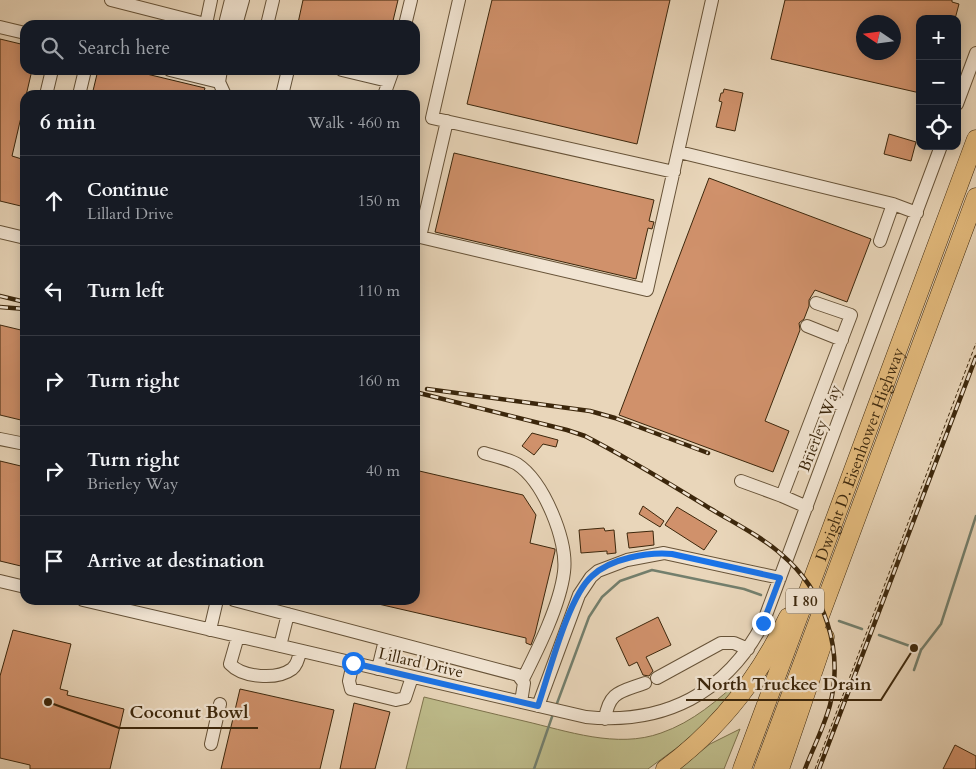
<!DOCTYPE html>
<html lang="en">
<head>
<meta charset="utf-8">
<style>
	:root { --surface:#171b24; --page:#20242c; --text:#f1f3f6; --muted:#9ea1a6; --line:#363941 }
	body { margin:0; font-family:Cardo,serif; background:var(--page); color:var(--text) }
	.controls { position:absolute; right:15px; top:15px; display:grid; overflow:hidden; border-radius:10px; box-shadow:0 2px 12px #0003 }
	.controls button { width:45px; height:45px; display:grid; place-items:center; padding:0; border:0; border-bottom:1px solid var(--line); background:var(--surface); color:var(--text); font:25px sans-serif }
	.compass { position:absolute; left:856px; top:15px; width:45px; height:45px; border-radius:50%; background:var(--surface); box-shadow:0 2px 12px #0003; rotate:283deg }
	.stop { position:absolute; width:15px; height:15px; margin:-11px; border:4px solid #1a73e8; border-radius:50%; background:#fff }
	.stop.end { background:#1a73e8; border-color:#fff; box-shadow:0 1px 5px #0008 }
	.list { margin:0; padding:0; list-style:none }
	h2 { display:flex; justify-content:space-between; align-items:center; height:65px; margin:0; padding:0 20px; font-size:21px }
	h2 small { font-size:16px; font-weight:400; color:var(--muted) }
	.list li { display:grid; grid-template-columns:32px 1fr auto; gap:15px; align-items:center; box-sizing:border-box; height:90px; padding:0 20px; border-top:1px solid var(--line) }
	.list b { display:block; font-size:19px; white-space:nowrap }
	.list p { margin:0; font-size:16px; white-space:nowrap; color:var(--muted) }
	.list em { font-size:16px; font-style:normal; color:var(--muted) }
	.icon { flex:none; width:28px; height:28px; fill:none; stroke:currentColor; stroke-width:2; stroke-linecap:round; stroke-linejoin:round }
	.map { position:relative; flex:none; width:976px; height:769px; overflow:hidden }
	.search { position:absolute; background:var(--surface); box-shadow:0 2px 12px #0003; left:20px; top:20px; width:400px; height:55px; display:flex; align-items:center; gap:12px; box-sizing:border-box; padding:0 18px; border-radius:15px; color:var(--muted); font-size:19px }
	.panel { position:absolute; background:var(--surface); box-shadow:0 2px 12px #0003; left:20px; top:90px; width:400px; height:515px; border-radius:15px }
	.map>svg:first-child { display:block }
	.green { fill:#bebc8b; stroke:#7d724c }
	.lines { fill:none; stroke-linecap:round; stroke-linejoin:round }
	.stream { stroke:#737f6d; stroke-width:2.5 }
	.building { fill:#d0916b; stroke:#3c270c; fill-rule:evenodd }
	.minor-casing { stroke:#675338; stroke-width:14 }
	.highway-casing { stroke:#3c270c; stroke-width:19 }
	.path { stroke:#3c270c; stroke-width:1; stroke-dasharray:4 2.5; stroke-linecap:butt }
	.minor { stroke:#f1e4d2; stroke-width:12 }
	.highway { stroke:#e4bb7d; stroke-width:18 }
	.rail-casing { stroke:#3c270c; stroke-width:4.5 }
	.rail { stroke:#f1e4d2; stroke-width:2.5; stroke-dasharray:8; stroke-linecap:butt }
	.route { stroke:#1a73e8; stroke-width:6 }
	.labels { text-anchor:middle; stroke-width:4.5; stroke-linejoin:round; paint-order:stroke }
	.shield { fill:#f1e4d2; stroke:#726047; stroke-width:1 }
	.shield-label { font-size:15px; font-weight:bold; fill:#3c270c }
	.street-label { font-size:16px; fill:#3c270c; stroke:#f1e4d2 }
	.leader { fill:none; stroke:#3c270c; stroke-width:2 }
	.callout-dot { fill:#3c270c; stroke:#f1e4d2; stroke-width:2 }
	.callout-label { font-size:18px; text-anchor:middle; font-weight:bold; fill:#3c270c; stroke:#f1e4d2; stroke-width:4.5; stroke-linejoin:round; paint-order:stroke }
</style>
</head>
<body>
<div class="map">
<svg width="976" height="769" viewBox="0 0 976 769">
	<rect width="100%" height="100%" fill="#e9d6ba"/>
	<filter id="stains"><feTurbulence type="fractalNoise" baseFrequency=".004" numOctaves="4"/><feColorMatrix values="0 0 0 0 .2 0 0 0 0 .09 0 0 0 0 .02 0 0 0 .5 -.17"/></filter>
	<radialGradient id="worn" r=".72"><stop offset=".6" stop-color="#630" stop-opacity="0"/><stop offset="1" stop-color="#630" stop-opacity=".3"/></radialGradient>
	<path class="green" d="M742 678 725 703 697 733 648 769H406L424 697C457 705 490 713 524 721 567 731 617 749 661 733 693 722 718 700 742 678Z
		M740 729 724 769H679L710 744Z"/>
	<g class="lines">
		<path class="stream" d="M839 621 862 629
			M879 635 921 650
			M914 670 921 650 941 624 976 516
			M556 706 589 617 602 597 620 581 652 570 744 589 761 595
			M534 769 553 714"/>
	</g>
	<path class="building" d="M303 0H398L392 25H308L298 23Z
		M492 0H670L637 144 467 104Z
		M785 0H952V2L959 4 955 19H920V93L771 59ZM864 22H894V52H864Z
		M0 39 25 45V70H32L12 156 25 160V207L0 201Z
		M98 70H130L205 88 203 95H92Z
		M724 89 743 93 735 131 716 127 722 102 719 101 721 93H723Z
		M889 134 916 142 911 161 884 154Z
		M454 153 654 200 649 221 654 222 652 229 648 228 636 279 435 232Z
		M709 178 871 239 847 302 815 290 809 300V306L804 319 799 323 800 330 765 421 789 431 773 472 619 415Z
		M0 325 25 331V421L0 415Z
		M532 433 558 440 556 447 543 444 534 455 522 446Z
		M0 461 25 467V567L0 561Z
		M415 470 523 495 536 515 530 543 555 549V551L535 634 531 645 526 643V638L374 603V600H415Z
		M643 506 664 521 660 527 639 514Z
		M677 507 717 531 704 550 665 525Z
		M604 528 605 531 614 530 616 553 607 554V551L581 553 579 530Z
		M653 531 654 545 629 548 627 533Z
		M658 617 671 645 646 657 653 671 649 676 643 675 637 662 629 666 616 638Z
		M13 630 71 644 60 689 68 691 67 695 124 709 110 769H30V765L0 758V676Z
		M240 689 334 710 320 769H221Z
		M354 703 390 712 375 769H340Z
		M955 745 976 756V769H943Z"/>
	<g class="lines">
		<defs>
			<path id="minor" d="M111 0 209 25
				M459 0 432 118 674 172
				M206 24 211 0
				M227 25 226 20 231 0
				M236 25 243 0
				M267 25 273 0
				M405 25 411 0
				M0 27 25 33
				M170 70 219 82 221 70
				M342 70 388 81
				M219 82 225 95
				M46 95 52 70
				M79 95 85 70
				M282 95 288 70
				M384 95 393 70
				M957 104 976 53
				M447 121 420 237 647 290 712 0
				M679 152 893 204 917 213
				M0 232 25 238
				M880 241 893 204
				M807 326 842 340
				M820 397 844 406
				M0 439 25 444
				M484 453C494 456 508 459 517 464 544 482 568 541 564 572 560 605 538 649 523 679
				M741 481 782 496
				M807 507 782 496 851 315 816 303
				M0 581 25 587
				M83 600 586 717C664 725 727 693 763 623L941 146
				M234 600 518 675 524 683 521 702
				M210 630 217 600
				M238 636 230 664C243 678 277 680 292 669 297 665 299 657 300 651
				M280 646 288 614
				M353 663 349 681 351 689 396 700 405 698 412 677
				M378 669 385 640
				M657 678 721 643H734L748 649
				M538 706 579 595 591 577 598 571 627 560 664 553 780 578
				M605 719C609 691 621 692 645 683
				M211 744 220 704"/>
			<g id="highway">
				<path d="M665 769C719 729 759 678 788 617"/>
				<path id="s1" d="M742 769 976 139"/>
				<path d="M763 769 976 197"/>
				<path d="M780 769 825 637"/>
			</g>
		</defs>
		<use href="#minor" class="minor-casing"/>
		<use href="#highway" class="highway-casing"/>
		<path class="path" d="M815 769 976 343"/>
		<use href="#minor" class="minor"/>
		<use href="#highway" class="highway"/>
		<defs>
			<path id="rail" d="M0 296 25 302
				M0 307 25 309
				M427 389 590 411 615 418 708 453
				M415 392 567 430 585 436C628 458 670 484 711 509 734 523 761 536 781 554 825 591 844 650 830 705 824 727 813 748 805 769
				M819 769 976 357"/>
		</defs>
		<use href="#rail" class="rail-casing"/>
		<use href="#rail" class="rail"/>
	</g>
	<g class="lines">
		<path class="route" d="M353 663 538 706C549 674 568 597 592 576 611 558 648 552 672 554L780 578 763 623"/>
	</g>
	<g class="labels">
		<rect class="shield" x="786" y="588.5" width="38" height="25" rx="4"/>
		<g class="shield-label">
			<text x="805" y="606">I 80</text>
		</g>
		<g class="street-label">
			<text transform="translate(819 428) rotate(-69)" y="6">Brierley Way</text>
			<text dy="6" stroke="none"><textPath href="#s1" startOffset="336">Dwight D. Eisenhower Highway</textPath></text>
			<text transform="translate(421 662) rotate(13)" y="6">Lillard Drive</text>
		</g>
	</g>
	<path class="leader" d="M914 648L881 700H686M48 702L119 728H258"/>
	<g class="callout-dot">
		<circle cx="914" cy="648" r="5"/>
		<circle cx="48" cy="702" r="5"/>
	</g>
	<g class="callout-label">
		<text x="784" y="690">North Truckee Drain</text>
		<text x="189" y="718">Coconut Bowl</text>
	</g>
	<rect width="100%" height="100%" filter="url(#stains)"/>
	<rect width="100%" height="100%" fill="url(#worn)"/>
</svg>
<div class="controls">
<button>+</button>
<button>−</button>
<button><svg class="icon" aria-label="locate" viewBox="0 0 24 24"><circle cx="12" cy="12" r="6"/><path d="M12 2v4M12 18v4M2 12h4M18 12h4"/></svg></button>
</div>
<svg class="compass" viewBox="-18 -18 36 36"><path d="M0-13l5 13h-10z" fill="#e53935"/><path d="M0 13l5-13h-10z" fill="#9ea1a6"/></svg>
<div class="stop" style="left:353px;top:663px"></div>
<div class="stop end" style="left:763px;top:623px"></div>
<div class="search"><svg class="icon" aria-label="search" viewBox="0 0 24 24"><circle cx="10" cy="10" r="6"/><path d="M15 15l6 6"/></svg>Search here</div>
<section class="panel">
<h2>6 min<small>Walk · 460 m</small></h2>
<ul class="list">
<li><svg class="icon" aria-label="ahead" viewBox="0 0 24 24"><path d="M12 20V5M6 11l6-6 6 6"/></svg><div><b>Continue</b><p>Lillard Drive</p></div><em>150 m</em></li>
<li><svg class="icon" aria-label="left" viewBox="0 0 24 24"><path d="M17 20v-9H6M10 6l-5 5 5 5"/></svg><div><b>Turn left</b></div><em>110 m</em></li>
<li><svg class="icon" aria-label="right" viewBox="0 0 24 24"><path d="M7 20v-9h11M14 6l5 5-5 5"/></svg><div><b>Turn right</b></div><em>160 m</em></li>
<li><svg class="icon" aria-label="right" viewBox="0 0 24 24"><path d="M7 20v-9h11M14 6l5 5-5 5"/></svg><div><b>Turn right</b><p>Brierley Way</p></div><em>40 m</em></li>
<li><svg class="icon" aria-label="arrive" viewBox="0 0 24 24"><path d="M6 21V4h12l-3 4 3 4H6"/></svg><div><b>Arrive at destination</b></div></li>
</ul>
</section>
</div>
</body>
</html>
